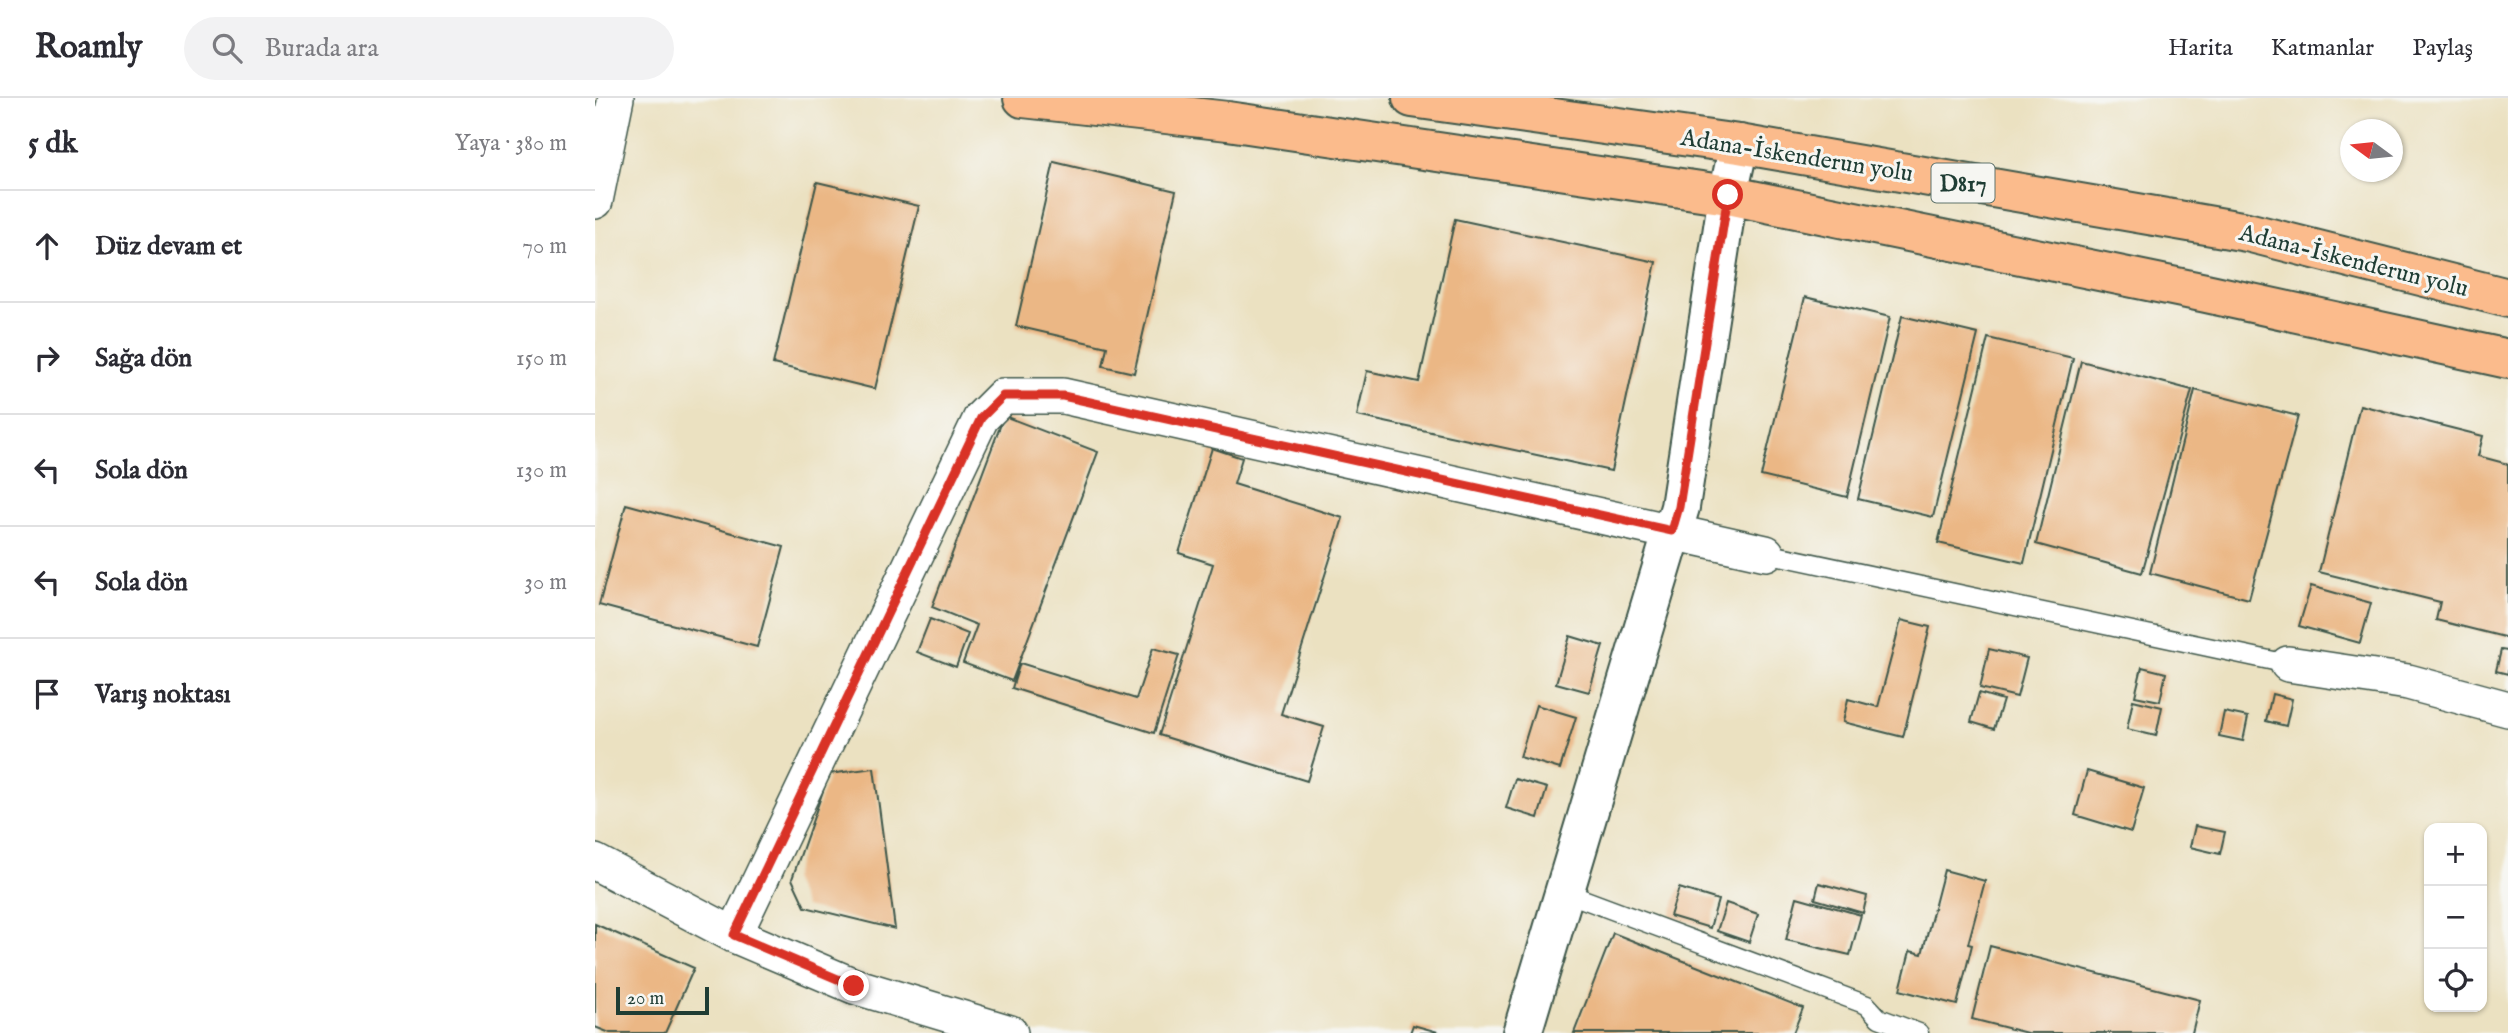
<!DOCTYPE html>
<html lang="tr">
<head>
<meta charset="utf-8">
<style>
	:root { --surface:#fff; --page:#f2f2f3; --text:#2b2b33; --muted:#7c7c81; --line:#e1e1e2 }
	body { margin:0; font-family:"IM FELL English",serif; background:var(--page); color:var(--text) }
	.controls { position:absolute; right:21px; bottom:21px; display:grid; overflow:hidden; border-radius:14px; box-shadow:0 2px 5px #0004 }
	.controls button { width:63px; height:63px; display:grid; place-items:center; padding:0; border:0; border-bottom:2px solid var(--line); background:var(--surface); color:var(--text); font:35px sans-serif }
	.compass { position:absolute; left:1745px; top:21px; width:63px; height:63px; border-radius:50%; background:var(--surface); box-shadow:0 2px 5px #0004; rotate:285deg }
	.scale { position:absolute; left:21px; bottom:18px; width:93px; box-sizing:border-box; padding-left:7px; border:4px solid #1f3d34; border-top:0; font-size:19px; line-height:24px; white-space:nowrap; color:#1f3d34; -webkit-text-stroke:5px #f6f6f2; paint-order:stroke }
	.stop { position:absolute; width:21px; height:21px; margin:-16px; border:5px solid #d93025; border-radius:50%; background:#fff }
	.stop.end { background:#d93025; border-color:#fff; box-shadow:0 2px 7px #0008 }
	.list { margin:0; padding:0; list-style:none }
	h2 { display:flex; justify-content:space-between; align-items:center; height:91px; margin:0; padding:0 28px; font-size:30px }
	h2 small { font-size:23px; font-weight:400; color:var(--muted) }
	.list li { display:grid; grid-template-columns:46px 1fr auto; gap:21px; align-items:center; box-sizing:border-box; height:112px; padding:0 28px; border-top:2px solid var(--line) }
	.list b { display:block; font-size:26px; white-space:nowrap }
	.list em { font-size:23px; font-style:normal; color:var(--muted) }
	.icon { flex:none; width:38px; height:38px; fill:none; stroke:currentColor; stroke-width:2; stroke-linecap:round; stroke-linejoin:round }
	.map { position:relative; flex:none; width:1913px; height:935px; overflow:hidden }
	header { display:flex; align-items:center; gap:42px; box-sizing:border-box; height:98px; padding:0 35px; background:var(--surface); border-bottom:2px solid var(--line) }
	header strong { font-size:33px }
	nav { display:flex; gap:38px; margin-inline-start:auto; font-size:24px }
	.search { width:490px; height:63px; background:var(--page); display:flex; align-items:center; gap:18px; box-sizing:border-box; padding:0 24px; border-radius:38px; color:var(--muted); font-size:26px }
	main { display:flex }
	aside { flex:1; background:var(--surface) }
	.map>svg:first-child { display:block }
	.building { fill:#ebb785 }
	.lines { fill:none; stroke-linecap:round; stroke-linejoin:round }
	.service-casing { stroke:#3e5649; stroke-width:21 }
	.minor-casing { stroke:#3e5649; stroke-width:38 }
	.tertiary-casing { stroke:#3e5649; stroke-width:42 }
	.trunk-casing { stroke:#3e5649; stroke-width:42 }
	.service { stroke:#fff; stroke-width:18 }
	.minor { stroke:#fff; stroke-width:35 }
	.tertiary { stroke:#fff; stroke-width:38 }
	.trunk { stroke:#fbbb8c; stroke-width:38 }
	.route { stroke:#d93025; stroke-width:9 }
	.labels { text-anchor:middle; stroke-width:6; stroke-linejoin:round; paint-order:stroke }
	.shield { fill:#f6f6f2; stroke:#60746d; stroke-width:2 }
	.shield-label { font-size:23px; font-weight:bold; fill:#1f3d34 }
	.street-label { font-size:24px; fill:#1f3d34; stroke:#f6f6f2 }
</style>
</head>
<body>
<header>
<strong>Roamly</strong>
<div class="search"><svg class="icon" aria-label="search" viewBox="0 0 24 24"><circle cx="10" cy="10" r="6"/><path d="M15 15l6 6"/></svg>Burada ara</div>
<nav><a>Harita</a><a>Katmanlar</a><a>Paylaş</a></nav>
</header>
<main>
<aside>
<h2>5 dk<small>Yaya · 380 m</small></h2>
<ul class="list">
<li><svg class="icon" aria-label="ahead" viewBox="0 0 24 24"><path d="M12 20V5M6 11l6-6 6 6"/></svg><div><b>Düz devam et</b></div><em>70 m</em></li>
<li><svg class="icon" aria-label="right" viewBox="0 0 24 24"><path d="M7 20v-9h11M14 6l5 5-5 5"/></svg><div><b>Sağa dön</b></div><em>150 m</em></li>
<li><svg class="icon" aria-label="left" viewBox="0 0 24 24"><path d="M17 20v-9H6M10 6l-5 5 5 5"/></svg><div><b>Sola dön</b></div><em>130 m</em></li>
<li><svg class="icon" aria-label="left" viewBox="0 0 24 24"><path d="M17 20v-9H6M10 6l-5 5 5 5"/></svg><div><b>Sola dön</b></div><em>30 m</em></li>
<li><svg class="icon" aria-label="arrive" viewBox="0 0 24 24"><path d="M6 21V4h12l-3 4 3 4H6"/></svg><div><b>Varış noktası</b></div></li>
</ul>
</aside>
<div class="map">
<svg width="1913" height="935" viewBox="0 0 1913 935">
	<rect width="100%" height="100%" fill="#f6f6f2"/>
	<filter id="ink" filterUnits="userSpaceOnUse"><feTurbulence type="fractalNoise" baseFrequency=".0143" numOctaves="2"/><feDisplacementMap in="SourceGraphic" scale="14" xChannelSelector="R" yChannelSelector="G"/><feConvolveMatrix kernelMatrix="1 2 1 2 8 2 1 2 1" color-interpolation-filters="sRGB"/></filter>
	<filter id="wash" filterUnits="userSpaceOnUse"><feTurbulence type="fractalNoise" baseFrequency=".00686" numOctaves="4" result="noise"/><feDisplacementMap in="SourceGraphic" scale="28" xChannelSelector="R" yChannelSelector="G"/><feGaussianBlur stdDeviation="1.57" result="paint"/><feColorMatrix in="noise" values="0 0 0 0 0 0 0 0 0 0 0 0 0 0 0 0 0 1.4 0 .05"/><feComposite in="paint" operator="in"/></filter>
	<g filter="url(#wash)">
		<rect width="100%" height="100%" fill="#ebe1c1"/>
		<g id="blocks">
			<path class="building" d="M459 64 581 93 539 275 508 268 512 249 421 228Z
				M222 84 324 108 280 291 178 266Z
				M860 121 1061 164 1016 373 762 318 772 273 824 284Z
				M1210 199 1295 219 1252 399 1166 378Z
				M1307 218 1383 236 1338 419 1263 401Z
				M1393 240 1478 260 1429 465 1343 445Z
				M1486 263 1597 292 1547 475 1441 446Z
				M1600 292 1703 318 1654 501 1555 475Z
				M1765 307 1888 338 1883 358 1913 366V540L1841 522 1845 504 1724 474Z
				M409 318 503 354 417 583 368 565 382 527 337 509Z
				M617 350 647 360 639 386 748 420 686 616 729 629 712 683 564 637 618 466 584 455Z
				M31 406 189 449 162 549 4 507Z
				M1716 488 1776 505 1765 545 1704 528Z
				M335 521 373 536 361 569 322 554Z
				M1306 522 1335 529 1308 639 1248 624 1253 601 1283 609Z
				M975 538 1008 548 994 594 961 585Z
				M558 550 584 557 559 635 417 590 425 565 541 601Z
				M1394 551 1432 560 1422 599 1385 590Z
				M1906 552 1913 553V576L1901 573Z
				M1547 569 1571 575 1565 603 1540 598Z
				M1384 595 1408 602 1399 631 1376 624Z
				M1677 596 1697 601 1691 628 1671 623Z
				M1538 602 1567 609 1561 638 1532 631Z
				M941 607 981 619 965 671 925 659Z
				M1629 614 1653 619 1648 643 1624 638Z
				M279 670 300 831 210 809 197 781 234 676Z
				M1492 673 1549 690 1536 734 1480 717Z
				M920 681 952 690 943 720 911 710Z
				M1600 728 1630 734 1625 756 1595 749Z
				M1349 772 1390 783 1373 846 1377 847 1362 907 1305 892 1315 853 1327 856Z
				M1224 785 1272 798 1268 815 1220 801Z
				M1084 790 1123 802 1115 830 1075 818Z
				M1202 799 1266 817 1255 857 1191 842Z
				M1131 805 1163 816 1154 844 1122 833Z
				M0 826 99 870 70 935H15L0 929Z
				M1018 835 1208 910 1198 935H979Z
				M1395 848 1605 902 1597 935H1432L1377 921Z
				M818 927 843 934 842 935H815Z"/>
		</g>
	</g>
	<g filter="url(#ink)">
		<use href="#blocks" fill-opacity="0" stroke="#3e5649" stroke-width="2"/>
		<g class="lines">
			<defs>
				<path id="service" d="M1171 455 1693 566
					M969 794 1272 907 1284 920 1324 935"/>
				<path id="minor" d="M0 103 21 0
					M1693 566 1813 584 1913 611
					M0 764 139 837 259 888 415 935
					M139 837 386 320 408 298H468L1171 455"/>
				<path id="tertiary" d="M927 935 1085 409 1133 97 1144 46"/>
				<path id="trunk" d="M428 0 633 23 1133 97 1611 195 1913 261
					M817 0 1144 46 1652 134 1913 200"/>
			</defs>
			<use href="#service" class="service-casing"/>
			<use href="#minor" class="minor-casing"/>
			<use href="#tertiary" class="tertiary-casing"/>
			<use href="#trunk" class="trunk-casing"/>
			<use href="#service" class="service"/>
			<use href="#minor" class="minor"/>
			<use href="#tertiary" class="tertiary"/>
			<use href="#trunk" class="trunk"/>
		</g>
	</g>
	<g class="lines" filter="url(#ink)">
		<path class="route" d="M259 888 139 837 386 320 408 298H468L1077 433 1084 409 1133 97"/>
	</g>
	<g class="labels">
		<rect class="shield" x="1336.5" y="65.5" width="63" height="39" rx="5"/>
		<g class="shield-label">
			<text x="1368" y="93">D817</text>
		</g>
		<g class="street-label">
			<text transform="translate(1202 57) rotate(9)" y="8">Adana-İskenderun yolu</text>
			<text transform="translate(1759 162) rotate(14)" y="8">Adana-İskenderun yolu</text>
		</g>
	</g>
</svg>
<div class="controls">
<button>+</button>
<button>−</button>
<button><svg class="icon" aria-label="locate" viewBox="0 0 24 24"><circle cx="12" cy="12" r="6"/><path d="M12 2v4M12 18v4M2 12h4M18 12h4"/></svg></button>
</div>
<svg class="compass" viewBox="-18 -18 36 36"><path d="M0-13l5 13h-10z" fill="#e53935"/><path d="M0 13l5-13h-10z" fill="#7c7c81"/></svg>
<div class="scale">20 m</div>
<div class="stop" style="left:1133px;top:97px"></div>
<div class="stop end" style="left:259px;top:888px"></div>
</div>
</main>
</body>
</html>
